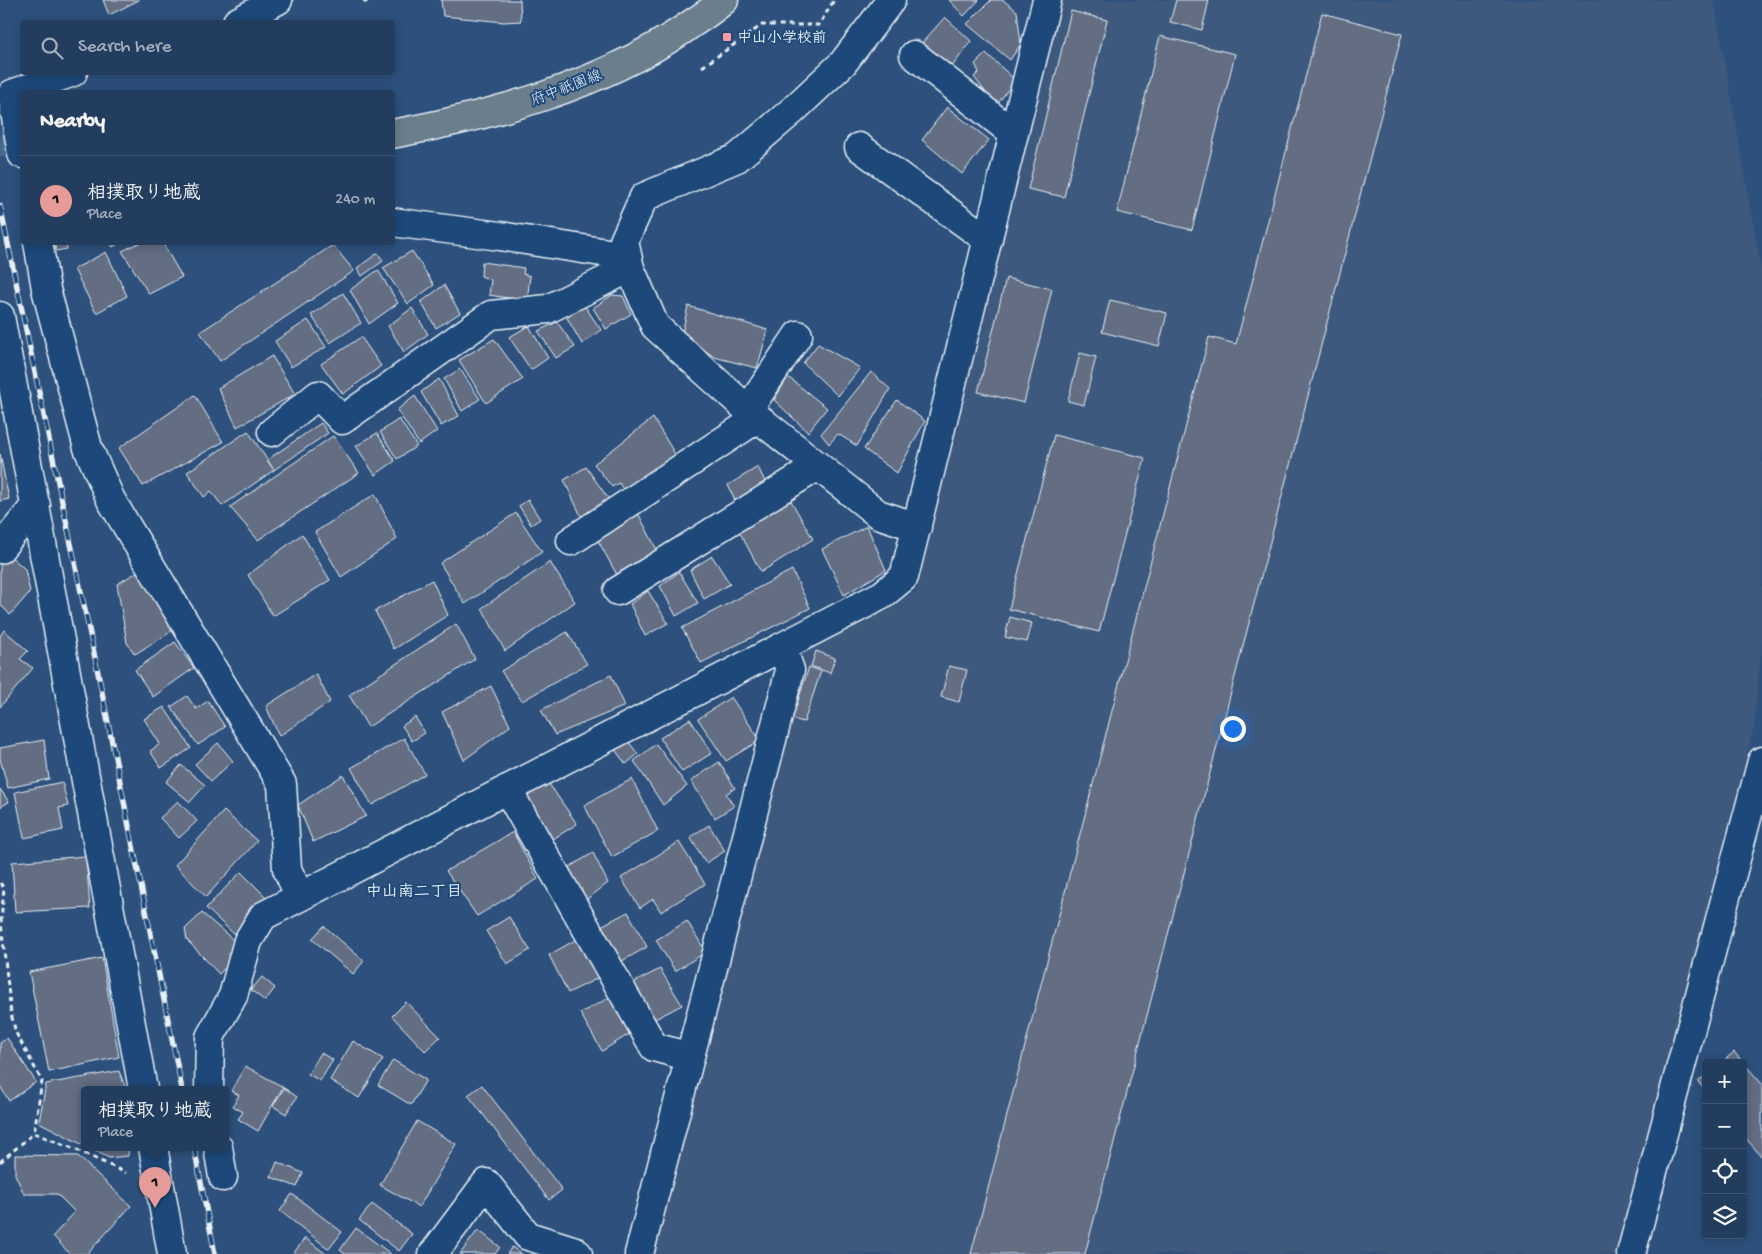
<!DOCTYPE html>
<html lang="en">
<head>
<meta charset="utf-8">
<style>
	:root { --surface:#223d5d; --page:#2a4463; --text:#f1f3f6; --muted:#a2aebc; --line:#3f5672; --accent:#e69b98 }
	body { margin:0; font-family:"Gochi Hand","Klee One",sans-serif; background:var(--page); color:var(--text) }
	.controls { position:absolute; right:15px; bottom:15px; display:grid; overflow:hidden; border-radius:5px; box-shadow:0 2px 12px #0003 }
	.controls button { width:45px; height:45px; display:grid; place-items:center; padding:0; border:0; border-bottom:1px solid var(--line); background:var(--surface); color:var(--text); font:25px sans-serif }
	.you { position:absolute; left:1232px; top:728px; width:18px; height:18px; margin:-12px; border:4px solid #fff; border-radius:50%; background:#1a73e8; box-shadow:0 0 0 8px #1a73e833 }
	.badge { display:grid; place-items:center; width:32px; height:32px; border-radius:50%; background:var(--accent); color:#111; font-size:16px; font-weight:700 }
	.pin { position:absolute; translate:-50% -41px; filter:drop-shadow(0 1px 2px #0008) }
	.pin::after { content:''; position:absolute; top:26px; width:18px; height:15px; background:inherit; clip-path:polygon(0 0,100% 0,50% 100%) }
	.popup { position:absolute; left:81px; top:1086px; width:148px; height:65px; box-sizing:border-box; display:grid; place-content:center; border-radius:5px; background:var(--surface); filter:drop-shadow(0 1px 4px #0005); font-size:16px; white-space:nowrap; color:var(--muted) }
	.popup b { font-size:19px; color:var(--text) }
	.popup::after { content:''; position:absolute; left:50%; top:100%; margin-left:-10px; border:10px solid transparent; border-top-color:var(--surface) }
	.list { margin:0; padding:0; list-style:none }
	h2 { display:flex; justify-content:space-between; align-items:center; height:65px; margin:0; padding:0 20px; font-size:21px }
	h2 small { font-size:16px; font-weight:400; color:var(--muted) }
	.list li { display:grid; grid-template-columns:32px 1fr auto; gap:15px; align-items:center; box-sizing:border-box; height:90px; padding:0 20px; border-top:1px solid var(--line) }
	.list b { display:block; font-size:19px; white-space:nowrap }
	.list p { margin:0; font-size:16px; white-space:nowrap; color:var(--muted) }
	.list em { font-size:16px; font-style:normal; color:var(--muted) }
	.icon { flex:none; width:28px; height:28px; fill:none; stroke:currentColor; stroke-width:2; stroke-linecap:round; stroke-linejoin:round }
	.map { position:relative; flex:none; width:1762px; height:1254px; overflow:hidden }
	.search { position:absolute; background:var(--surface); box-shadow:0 2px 12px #0003; left:20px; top:20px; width:375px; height:55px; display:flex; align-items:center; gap:12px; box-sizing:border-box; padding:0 18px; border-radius:5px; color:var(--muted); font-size:19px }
	.panel { position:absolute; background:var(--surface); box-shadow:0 2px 12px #0003; left:20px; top:90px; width:375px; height:155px; border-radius:5px }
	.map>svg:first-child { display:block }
	.built { fill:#3d5a7e }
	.building { fill:#636e83; stroke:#e8f1f8 }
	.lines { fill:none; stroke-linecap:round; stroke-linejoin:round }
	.major-tunnel { stroke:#49698f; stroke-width:28; stroke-dasharray:28 14; stroke-linecap:butt }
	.minor-casing { stroke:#e8f1f8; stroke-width:31 }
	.major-casing { stroke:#e8f1f8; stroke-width:31 }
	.path { stroke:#e8f1f8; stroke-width:3; stroke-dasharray:5 4; stroke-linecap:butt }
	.minor { stroke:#1f4a7a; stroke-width:28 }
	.major { stroke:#6b7e8b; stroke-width:28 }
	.rail-casing { stroke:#e8f1f8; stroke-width:5.5 }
	.rail { stroke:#1f4a7a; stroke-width:4; stroke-dasharray:11; stroke-linecap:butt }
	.poi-dot { fill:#ff9aa2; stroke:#1f4a7a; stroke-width:2 }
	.labels { text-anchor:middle; stroke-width:4; stroke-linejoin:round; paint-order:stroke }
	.poi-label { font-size:15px; font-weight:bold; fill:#e8f1f8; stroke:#1f4a7a; text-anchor:start }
	.street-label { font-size:15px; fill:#e8f1f8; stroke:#1f4a7a }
	.neighbourhood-label { font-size:16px; font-weight:bold; fill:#e8f1f8; stroke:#1f4a7a }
</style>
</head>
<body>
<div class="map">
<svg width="1762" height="1254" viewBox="0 0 1762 1254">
	<rect width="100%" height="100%" fill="#2d517c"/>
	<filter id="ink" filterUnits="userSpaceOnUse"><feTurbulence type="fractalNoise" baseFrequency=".02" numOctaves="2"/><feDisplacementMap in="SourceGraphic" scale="10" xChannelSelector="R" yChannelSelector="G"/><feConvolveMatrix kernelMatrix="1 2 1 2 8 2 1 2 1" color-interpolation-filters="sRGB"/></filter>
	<g filter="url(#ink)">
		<path class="built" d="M1062 0H1714L1762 273V634L1754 727 1617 1254H645L792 650 917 591Z"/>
		<path class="building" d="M103 0H139L109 15Z
			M441 0H520L521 21 504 22 443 16Z
			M949 0H979L964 16Z
			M991 0H1003L1017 11 1021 44 1010 60 967 24Z
			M1176 0H1209L1202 30 1170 22Z
			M1071 11 1107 20 1064 197 1028 189Z
			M1322 13 1402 34 1085 1254H971L1209 337 1236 344Z
			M945 17 971 41 949 71 921 44Z
			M1160 36 1235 54 1192 230 1117 212Z
			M986 53 1015 80 996 106 974 77 979 72 975 64Z
			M947 107 989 140 962 174 922 140Z
			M54 242H66L67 249 56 251Z
			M110 242H121L113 247Z
			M141 242H162L182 277 149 294 122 251Z
			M333 245 354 271 220 361 200 332Z
			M412 251 434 285 408 304 383 268Z
			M106 252 127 296 96 313 74 269Z
			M378 253 383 261 362 276 357 268Z
			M482 262 524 268 523 274 530 276 527 301 489 295 491 280 481 276Z
			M378 270 398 303 369 324 350 290Z
			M1006 278 1052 289 1024 403 978 392Z
			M444 285 460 313 436 328 421 302Z
			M343 293 361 323 330 343 311 315Z
			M612 295 623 296 631 314 606 329 593 308Z
			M1110 300 1167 313 1159 346 1102 332Z
			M584 305 601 330 582 344 567 318Z
			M688 306 768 330 757 368 714 357 682 333Z
			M412 308 428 334 404 352 388 326Z
			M308 320 326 347 291 367 275 341Z
			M557 322 575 347 556 358 538 331Z
			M529 326 548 358 531 370 509 337Z
			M361 337 381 366 343 394 321 364Z
			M494 339 523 379 486 403 459 360Z
			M818 344 860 368 838 396 803 363Z
			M1080 353 1096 357 1084 405 1068 401Z
			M272 356 295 394 237 427 218 388Z
			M460 369 480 399 462 411 444 379Z
			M871 372 890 389 857 446 838 434 829 444 821 434Z
			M788 377 827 408 808 432 774 400Z
			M439 379 459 416 441 426 421 392Z
			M195 395 223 442 143 486 119 448Z
			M415 396 437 431 419 444 397 410Z
			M897 400 925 421 897 473 864 449Z
			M653 418 678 459 628 497 619 483 612 487 594 464Z
			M399 419 417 446 397 459 380 432Z
			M321 423 328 433 274 470 267 460Z
			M248 431 274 470 222 506 211 491 204 497 187 472Z
			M377 433 395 461 375 475 356 446Z
			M1054 435 1145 458 1099 632 1009 609Z
			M333 436 359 473 258 540 230 507Z
			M0 454 9 499 0 501Z
			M586 467 610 501 582 518 564 480Z
			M758 467 767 486 737 505 728 485Z
			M375 494 397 539 341 577 315 532Z
			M790 499 813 539 761 572 739 531Z
			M528 500 540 519 531 525 519 506Z
			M516 513 542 552 465 604 440 563Z
			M638 513 658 552 617 575 596 537Z
			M867 526 886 570 844 595 822 549Z
			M302 534 330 580 273 616 248 575Z
			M8 554 25 569 30 592 10 615 0 604V565Z
			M712 556 730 584 704 599 690 570Z
			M550 562 575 602 505 651 482 608Z
			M792 570 810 608 701 663 682 628Z
			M139 571 175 629 135 654 127 643 117 584Z
			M679 572 698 603 676 616 660 586Z
			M432 580 448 615 394 649 375 611Z
			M648 591 668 623 645 636 630 604Z
			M1010 617 1032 623 1027 642 1005 637Z
			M456 624 475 659 368 727 349 695Z
			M4 630 28 651 20 659 33 668 0 707V636Z
			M567 632 587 664 522 701 501 671Z
			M175 642 194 668 153 697 135 670Z
			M816 651 835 658 830 673 811 666Z
			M949 666 967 670 959 702 941 697Z
			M809 667 821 671 804 722 792 719Z
			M316 674 330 702 279 736 266 706Z
			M611 675 625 706 555 735 541 710Z
			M491 686 510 726 464 760 442 712Z
			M187 696 196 709 208 701 225 727 198 745 171 707Z
			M731 697 760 740 726 761 698 719Z
			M164 707 191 748 161 768 150 751 160 744 144 719Z
			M415 717 425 733 412 741 402 726Z
			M690 719 712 753 682 772 660 738Z
			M624 736 638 754 626 764 612 746Z
			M404 738 425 774 372 805 351 768Z
			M44 740 49 779 8 788 0 759V748Z
			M218 743 233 761 211 781 195 764Z
			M656 744 687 786 663 805 634 761Z
			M719 762 735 788 726 794 734 806 715 818 691 781Z
			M181 765 205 785 190 802 166 782Z
			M343 775 366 816 313 842 298 805Z
			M632 779 658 831 612 857 584 805Z
			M547 781 577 824 548 842 517 800Z
			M62 782 68 806 59 808 63 830 24 838 15 792Z
			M0 789 9 802 0 807Z
			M178 801 197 821 179 838 160 818Z
			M224 811 257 841 206 897 175 865Z
			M709 825 725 851 706 863 690 837Z
			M513 832 538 879 477 916 446 871Z
			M679 842 705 884 661 912 653 899 640 908 621 878Z
			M593 853 608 883 582 903 564 870Z
			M86 856 90 908 15 912 12 862Z
			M241 872 266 897 254 909 257 913 235 935 206 908Z
			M628 912 647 947 617 964 601 926Z
			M202 913 238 944 235 958 219 974 187 940 185 929Z
			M509 917 530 950 507 964 486 931Z
			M687 921 706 952 675 971 656 940Z
			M324 926 364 961 353 974 312 939Z
			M577 939 600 977 568 993 549 955Z
			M102 958 119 1057 49 1072 29 972Z
			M660 969 682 1005 651 1021 631 984Z
			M262 977 275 988 265 1001 251 990Z
			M611 997 631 1033 602 1051 580 1013Z
			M406 1002 440 1037 425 1051 392 1016Z
			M7 1038 36 1082 9 1101 0 1086V1043Z
			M353 1041 383 1059 359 1098 330 1080Z
			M1734 1052 1762 1084V1157L1743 1135V1063H1721Z
			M321 1053 333 1060 320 1081 308 1074Z
			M393 1060 426 1080 411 1105 378 1085Z
			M245 1066 283 1087 258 1131 238 1119 243 1112 233 1106 239 1095 231 1091Z
			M119 1071 126 1089H85V1146L39 1122 46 1084Z
			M1706 1075V1091L1698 1082Z
			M482 1085 562 1190 549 1200 468 1095Z
			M284 1088 297 1097 286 1114 273 1106Z
			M417 1121 456 1144 419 1207 380 1185Z
			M87 1147H129L128 1156 109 1158Z
			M15 1155 78 1156 131 1206 87 1254H70L53 1236 75 1212 57 1194H24L15 1174Z
			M277 1162 303 1173 297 1187 271 1177Z
			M292 1194 342 1232 329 1249 280 1211Z
			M372 1204 412 1234 399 1251 359 1220Z
			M356 1228 391 1254H345L340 1250Z
			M478 1230 500 1247 495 1254H460Z
			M305 1238 326 1254H293Z
			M512 1247 522 1254H507Z"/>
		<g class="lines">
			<path class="major-tunnel" d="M0 143 22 144"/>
			<defs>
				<path id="minor" d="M891 0 843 63 792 111 737 158 644 197 624 241 630 268 655 326 748 410 878 514 917 527
					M237 22 278 0
					M914 55 1014 134
					M859 147 988 240
					M22 154 12 94 73 72
					M392 222 500 236 627 256
					M38 242 46 289 88 448 111 500 282 784 287 869 300 897
					M0 316 143 1089
					M748 410 798 335
					M272 432 318 395 342 420 491 315 548 309 630 268
					M571 541 758 418
					M0 549 36 505
					M618 591 818 466
					M507 789 654 1047 690 1057
					M209 1089 210 1037 233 996 248 941 263 916 882 595 904 577 1047 0
					M153 1147 172 1254
					M218 1147 223 1177
					M433 1254 486 1183 528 1236 573 1250 578 1254
					M639 1254 790 670 782 647
					M1631 1254 1762 761"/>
				<path id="major" d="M392 134C494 115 597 87 684 29 697 20 712 11 724 0"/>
			</defs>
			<use href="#minor" class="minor-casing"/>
			<use href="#major" class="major-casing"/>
			<path class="path" d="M364 0 365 2 370 0
				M702 67 762 25H819L834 0
				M0 883 4 888 1 922 11 1014 16 1033 42 1081 34 1133
				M0 1162 34 1133 75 1149 126 1173"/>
			<use href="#minor" class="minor"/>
			<use href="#major" class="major"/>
			<defs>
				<path id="rail" d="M0 206 95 658 182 1089
					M194 1147 215 1254"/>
			</defs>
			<use href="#rail" class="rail-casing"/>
			<use href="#rail" class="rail"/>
		</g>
	</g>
	<rect class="poi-dot" x="722" y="32" width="10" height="10" rx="2.5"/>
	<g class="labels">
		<g class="poi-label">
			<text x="737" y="42">中山小学校前</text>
		</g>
		<g class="street-label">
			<text transform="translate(566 87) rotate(-21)" y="5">府中祇園線</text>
		</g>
		<g class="neighbourhood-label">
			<text x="414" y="896">中山南二丁目</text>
		</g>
	</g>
</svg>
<div class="controls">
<button>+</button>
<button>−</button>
<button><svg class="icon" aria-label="locate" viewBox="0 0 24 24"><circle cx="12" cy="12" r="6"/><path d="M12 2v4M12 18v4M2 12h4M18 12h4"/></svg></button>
<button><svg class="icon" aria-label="layers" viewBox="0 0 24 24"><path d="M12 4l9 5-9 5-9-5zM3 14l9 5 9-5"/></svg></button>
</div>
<div class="you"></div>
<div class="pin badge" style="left:155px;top:1208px">1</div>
<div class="popup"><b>相撲取り地蔵</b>Place</div>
<div class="search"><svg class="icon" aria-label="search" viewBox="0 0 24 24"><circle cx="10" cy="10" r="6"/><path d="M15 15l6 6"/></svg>Search here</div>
<section class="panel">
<h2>Nearby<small></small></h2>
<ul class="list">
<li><span class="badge">1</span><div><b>相撲取り地蔵</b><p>Place</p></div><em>240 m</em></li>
</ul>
</section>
</div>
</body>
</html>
